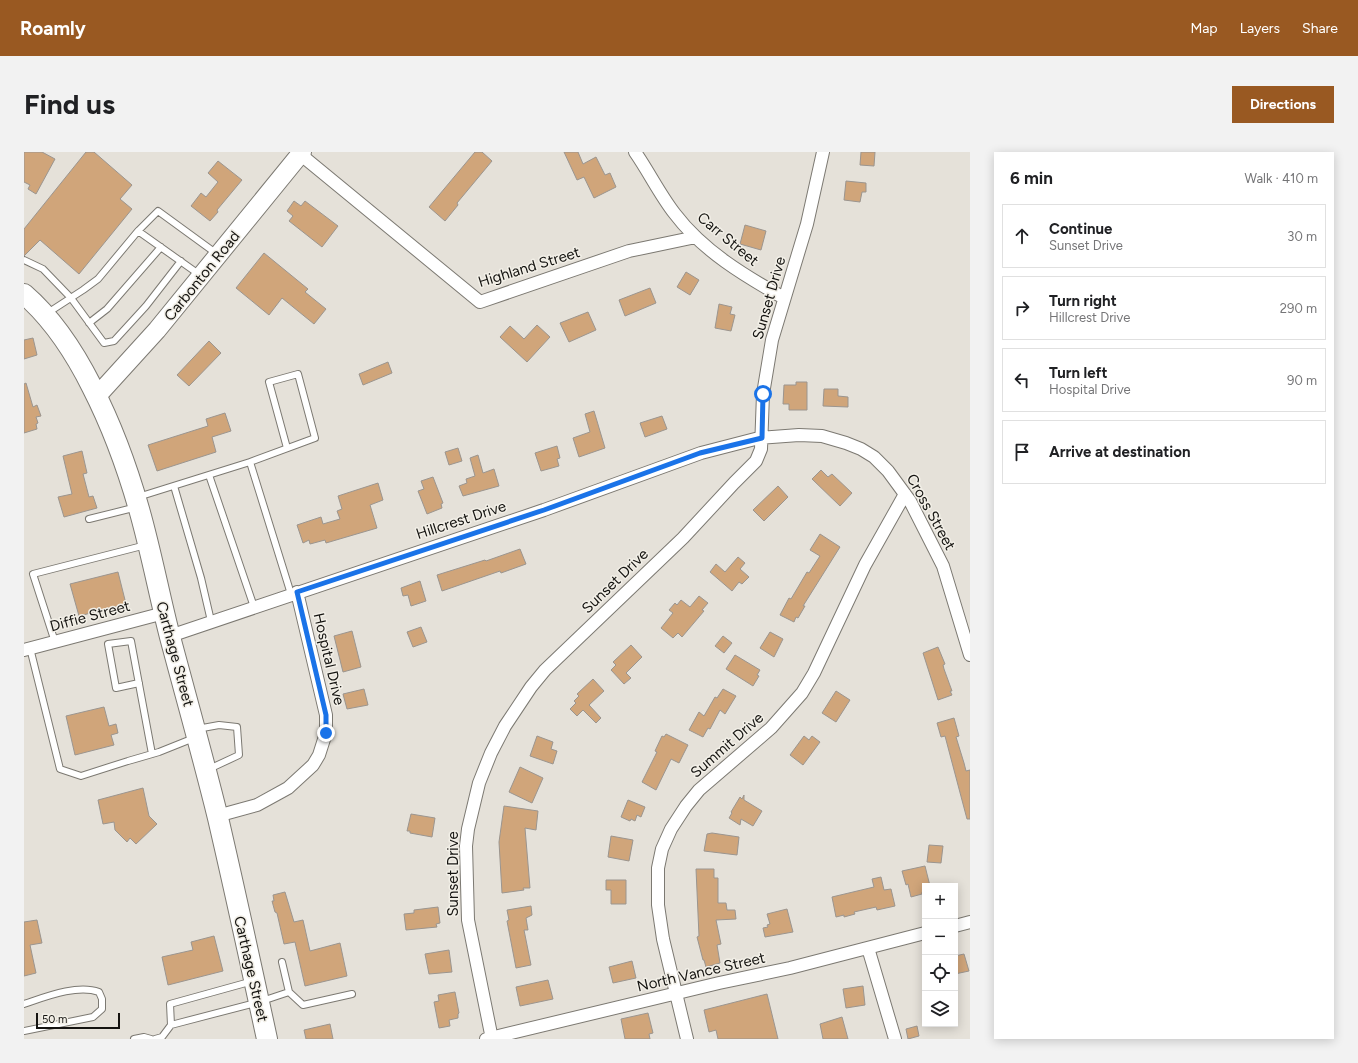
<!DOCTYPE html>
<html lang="en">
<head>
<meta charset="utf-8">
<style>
	:root { --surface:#fff; --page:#f2f2f2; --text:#202124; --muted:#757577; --line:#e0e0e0; --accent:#995922 }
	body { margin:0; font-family:Figtree,sans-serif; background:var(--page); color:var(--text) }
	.controls { position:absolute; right:12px; bottom:12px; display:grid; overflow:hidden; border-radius:0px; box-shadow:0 2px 10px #0003 }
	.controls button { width:36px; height:36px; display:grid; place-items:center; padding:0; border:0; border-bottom:1px solid var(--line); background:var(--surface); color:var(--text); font:20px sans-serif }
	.scale { position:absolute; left:12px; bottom:10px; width:84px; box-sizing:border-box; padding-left:4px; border:2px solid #141310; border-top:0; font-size:11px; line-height:14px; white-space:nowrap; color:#141310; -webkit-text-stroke:3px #f2efe7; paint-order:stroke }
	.stop { position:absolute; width:12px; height:12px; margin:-9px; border:3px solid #1a73e8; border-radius:50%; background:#fff }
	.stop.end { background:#1a73e8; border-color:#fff; box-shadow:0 1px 4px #0008 }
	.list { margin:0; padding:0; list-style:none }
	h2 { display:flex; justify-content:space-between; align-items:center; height:52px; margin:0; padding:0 16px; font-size:17px }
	h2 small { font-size:13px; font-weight:400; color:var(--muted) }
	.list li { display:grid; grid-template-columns:26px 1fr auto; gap:12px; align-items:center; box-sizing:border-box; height:64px; margin:0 8px 8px; padding:0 8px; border:1px solid var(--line); border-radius:0px }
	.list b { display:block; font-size:15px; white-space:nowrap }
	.list p { margin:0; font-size:13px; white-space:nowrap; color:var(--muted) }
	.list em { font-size:13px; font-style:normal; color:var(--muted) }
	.icon { flex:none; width:22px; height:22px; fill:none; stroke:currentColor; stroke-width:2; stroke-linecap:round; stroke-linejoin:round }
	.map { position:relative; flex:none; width:946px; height:887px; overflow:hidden; border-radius:0px }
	header { display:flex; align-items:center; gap:24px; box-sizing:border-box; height:56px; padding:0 20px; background:var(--accent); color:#fff }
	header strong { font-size:19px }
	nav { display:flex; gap:22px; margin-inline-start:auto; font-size:14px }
	.intro { display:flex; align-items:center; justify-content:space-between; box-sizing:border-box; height:96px; padding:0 24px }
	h1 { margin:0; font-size:28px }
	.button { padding:10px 18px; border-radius:0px; background:var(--accent); color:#fff; font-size:14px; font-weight:700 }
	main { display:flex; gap:24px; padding:0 24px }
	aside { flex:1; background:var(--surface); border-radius:0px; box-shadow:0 2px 10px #0003 }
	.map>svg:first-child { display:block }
	.building { fill:#d0a57a; stroke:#9b958f }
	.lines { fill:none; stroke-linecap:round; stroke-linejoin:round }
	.lane-casing { stroke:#7c7972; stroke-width:8 }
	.street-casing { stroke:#7c7972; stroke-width:14 }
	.secondary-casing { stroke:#7c7972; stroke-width:20 }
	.primary-casing { stroke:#7c7972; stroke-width:22 }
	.lane { stroke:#fff; stroke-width:6 }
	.street { stroke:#fff; stroke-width:12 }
	.secondary { stroke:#fff; stroke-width:18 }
	.primary { stroke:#fff; stroke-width:20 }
	.route { stroke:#1a73e8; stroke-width:5 }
	.labels { text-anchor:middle; stroke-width:3; stroke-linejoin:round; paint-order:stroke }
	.street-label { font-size:15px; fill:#141310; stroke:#f2efe7 }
</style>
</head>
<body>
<header>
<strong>Roamly</strong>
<nav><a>Map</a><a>Layers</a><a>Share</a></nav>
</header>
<div class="intro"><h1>Find us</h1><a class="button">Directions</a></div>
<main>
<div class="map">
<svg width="946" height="887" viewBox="0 0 946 887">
	<rect width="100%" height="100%" fill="#e5e1d9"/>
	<path class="building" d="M0 0H18L31 7 12 42 4 37 6 33 0 30Z
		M62 0H70L108 33 96 47 108 57 55 122 16 88 0 104V77Z
		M451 0H458L468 9 433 51 434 53 421 69 405 55Z
		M540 0H554L559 12 572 5 581 23 586 21 592 35 570 46 560 25 553 28Z
		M837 0H851L850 14 836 13Z
		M194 9 218 28 193 58 194 60 186 69 167 54 177 41 182 45 194 30 184 21Z
		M822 29 842 31V40H838L836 50 820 48Z
		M270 49 277 54 281 49 314 74 298 95 265 69 269 64 263 59Z
		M721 73 742 79 737 98 716 92Z
		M240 101 284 137 281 140 302 157 290 172 258 146 245 163 212 136Z
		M662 120 675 128 666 143 653 135Z
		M626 136 632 151 601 164 595 148Z
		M695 152 708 155 706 162 711 163 707 179 691 176Z
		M564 160 572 178 545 190 536 171Z
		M513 173 526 185 503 210 476 185 486 174 500 187Z
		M9 186 13 203 0 207V188Z
		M185 189 197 201 165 234 153 223Z
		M364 210 368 221 339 233 335 222Z
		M772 230H783V258H765V252H759L760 233H772Z
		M2 231 9 255 13 253 17 264 12 265 14 271 12 272 13 277 0 281V232Z
		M800 237H814V244L824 245V255L799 254Z
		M570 259 581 296 555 305 549 286 566 280 561 262Z
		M201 261 207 279 188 285 192 300 133 319 124 293 184 274 182 267Z
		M638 264 643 277 621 285 616 271Z
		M533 294 536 306 533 307 535 314 517 319 511 301Z
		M434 296 438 309 425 313 421 300Z
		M58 299 63 321 59 322 65 345 69 344 73 356 40 365 34 345 48 342 39 304Z
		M454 303 459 321 470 317 475 334 439 344 435 334 443 331 442 327 451 324 446 306Z
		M797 318 804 325 808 322 828 341 816 354 788 327Z
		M409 325 419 351 417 352 418 356 403 362 394 339 400 337 397 329Z
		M354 331 359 348 346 353 353 376 302 391 301 388 286 392 285 388 279 391 273 373 297 365 299 372 316 367 313 359 318 357 314 344Z
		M754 334 764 345 740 369 729 358Z
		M796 382 816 395 779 454H781L774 466 772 465 770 470 756 463 765 446 767 447 783 420 785 421 796 404 786 398Z
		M496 397 502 412 477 421 476 419 418 439 413 423 461 408 462 409Z
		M714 405 721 411 716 417 725 425 718 432 715 430 708 439 686 420 692 412 701 420Z
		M94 420 102 452 55 464 46 432Z
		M396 429 402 449 387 454 384 443 379 444 377 436Z
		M675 444 684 451 678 458 680 459 658 485 654 481 649 486 637 476 649 461 645 458 651 451 653 453 657 448 666 455Z
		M397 475 403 490 389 495 383 480Z
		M328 479 337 515 319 520 310 484Z
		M746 480 759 487 750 505 736 496Z
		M699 484 708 491 700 501 691 494Z
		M607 493 618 505 602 521 607 526 600 532 587 518 592 513 589 510Z
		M914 495 921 512 919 513 920 517 928 539H926L928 543 914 548 899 501Z
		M711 503 736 518 733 523 735 524 729 534 702 517Z
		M569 527 580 539 565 553 577 566 572 571 559 558 553 564 546 557 552 551 550 549 555 544 553 542Z
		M340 537 344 553 323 557 319 542Z
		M699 537 712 544 701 562 696 558 686 577 684 576 679 585 665 578 675 560 680 564 691 545 693 546Z
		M812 539 826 548 812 570 798 561Z
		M80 555 85 574 92 572 94 581 87 583 90 593 51 603 42 564Z
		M930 566 935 584 932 585 940 611 942 619 946 618V667H943L921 584 917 585 913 571Z
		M642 582 664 593 655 611 647 607 632 638 618 630 633 600 631 599 638 584 640 585Z
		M513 584 529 590 527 597 533 599 529 612 506 604Z
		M780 584 785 588 788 584 796 590 779 613 766 603Z
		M496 615 519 626 508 651 485 640Z
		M119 636 125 664 133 672 112 692 106 686 103 690 91 678 90 670 79 672 74 648Z
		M720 643V648L738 659 729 674 717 667 716 673 705 666 708 661 707 660 716 645 718 647Z
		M604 648 621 655 617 665 613 663 611 669 607 667 606 669 597 665Z
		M480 654 514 659 512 678 501 676 506 736H499L500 738 478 741 475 690Z
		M387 662 411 666 408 685 386 681V679H383Z
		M688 681 715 685 713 703 680 699 683 682Z
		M587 684 609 688 605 709 584 705Z
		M905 693 919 694 917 711 903 710Z
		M901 714 906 734H901V739L898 740V742L887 745 884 732 882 733 878 719Z
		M672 717H690V726H694V751H702L703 758H711L712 767 692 768 697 792 693 793 696 811 682 815 680 808H679L673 785 675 784Z
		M857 725 860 738 867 737 871 754 853 758 852 755 830 760 831 762 820 765V763L812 765 808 745 850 735 848 727Z
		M582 728H602V752H587V738H582Z
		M261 740 270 770 279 768 286 799 316 791 323 824 281 834 271 790 260 792 253 761 251 760 248 749H250L249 743Z
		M507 754 508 763 502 766 504 778H500L507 813 492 816 483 769 485 768 483 758Z
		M414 755 416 771 412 772 413 775 382 778 380 762 390 761V758Z
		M763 757 769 780 741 785 739 776 744 775 743 773 746 772 743 762Z
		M13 768 18 791 6 793 12 821 0 824V770Z
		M190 784 199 819 144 833 138 805 169 798 167 790Z
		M425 798 428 820 405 822 401 802Z
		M940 802 945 819 931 822V804Z
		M608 809 612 826 589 831 585 815Z
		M524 828 529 847 496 854 492 835Z
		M839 834 841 853 822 856 819 837Z
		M431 840 435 861 434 862V866L425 868 426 874 415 876 410 850 415 849 414 843Z
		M743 842 754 887H694L692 878 685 880 680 858Z
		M624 861 629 881 625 882 626 887H601L597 867Z
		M818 865 824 887H799L796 872Z
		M306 872 309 887H282L280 878Z
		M893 874 895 884 884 887 882 877Z"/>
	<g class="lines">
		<defs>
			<path id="lane" d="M114 79 176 123
				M0 108 19 117 47 146 80 191 90 189 122 154 157 109
				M22 162 59 138 74 127 114 79 134 59 193 102
				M65 171 83 157 137 95
				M226 310 291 286 274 222 245 230 263 296
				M185 323 230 455
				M150 334 177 426 187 469
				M114 345 226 310 267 442
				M65 367 113 355
				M31 490 9 422 122 393
				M6 496 36 617 57 624 104 609 135 600 170 586
				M115 531 92 536 84 492 107 489 128 602
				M173 577 195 573 213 575 215 603 185 617
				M258 810 265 840
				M0 852C21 845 53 832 75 840L78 847V857L69 865 0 879
				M147 873 146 852 229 829
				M110 887 120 885 127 887
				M131 887 138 885 147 873 235 850 265 840 279 853 328 842"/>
			<path id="street" d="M611 0C625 20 636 43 651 62 679 99 721 124 760 146
				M276 2 456 150 605 99 672 85
				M146 484 520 358 677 301 735 286 775 283 798 284 822 291 837 297 850 305 864 319 886 349 919 414 946 503
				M0 498 140 461
				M193 664 233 653 264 636 289 613 295 603 302 581V563L273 440
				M931 774 946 770
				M844 796 871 887
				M462 887 695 831 766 816 901 781
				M468 887 444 768 442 694 444 677 455 631 467 601 481 574 507 535 521 518 659 386 710 331 732 309 737 297 739 242 748 188 783 72 799 0
				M663 887 639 787 634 753V716L638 697 647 677 662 654 675 638 747 576 778 541 790 521 841 413 881 342"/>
			<path id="secondary" d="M73 244 133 178 278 0"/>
			<path id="primary" d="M0 142C29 167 51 201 68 235 88 274 103 315 115 357 127 399 135 442 146 485 162 545 179 605 194 666 211 739 227 813 243 887"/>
		</defs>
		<use href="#lane" class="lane-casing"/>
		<use href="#street" class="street-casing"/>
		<use href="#secondary" class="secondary-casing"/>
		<use href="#primary" class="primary-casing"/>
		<use href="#lane" class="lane"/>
		<use href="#street" class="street"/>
		<use href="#secondary" class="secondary"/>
		<use href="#primary" class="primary"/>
	</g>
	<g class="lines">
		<path class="route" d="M302 581V563L273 440 520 358 676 301 738 286 739 242"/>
	</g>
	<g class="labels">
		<g class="street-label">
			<text transform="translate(704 87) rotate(40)" y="5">Carr Street</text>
			<text transform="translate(505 115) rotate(-17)" y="5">Highland Street</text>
			<text transform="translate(178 124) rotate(-51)" y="5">Carbonton Road</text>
			<text transform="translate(745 146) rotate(-74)" y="5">Sunset Drive</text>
			<text transform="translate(907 360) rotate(61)" y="5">Cross Street</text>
			<text transform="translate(437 368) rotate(-18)" y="5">Hillcrest Drive</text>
			<text transform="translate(591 429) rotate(-44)" y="5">Sunset Drive</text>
			<text transform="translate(66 464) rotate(-15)" y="5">Diffie Street</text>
			<text transform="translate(151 502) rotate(75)" y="5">Carthage Street</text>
			<text transform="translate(305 507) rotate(77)" y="5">Hospital Drive</text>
			<text transform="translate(703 593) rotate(-41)" y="5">Summit Drive</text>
			<text transform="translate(429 722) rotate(-90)" y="5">Sunset Drive</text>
			<text transform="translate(227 817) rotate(77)" y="5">Carthage Street</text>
			<text transform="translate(677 820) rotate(-13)" y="5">North Vance Street</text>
		</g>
	</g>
</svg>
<div class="controls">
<button>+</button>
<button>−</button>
<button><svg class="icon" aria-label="locate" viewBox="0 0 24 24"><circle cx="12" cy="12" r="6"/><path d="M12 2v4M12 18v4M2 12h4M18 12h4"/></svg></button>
<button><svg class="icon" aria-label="layers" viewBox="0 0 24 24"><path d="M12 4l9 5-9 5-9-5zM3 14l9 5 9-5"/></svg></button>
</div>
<div class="scale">50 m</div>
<div class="stop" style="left:739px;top:242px"></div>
<div class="stop end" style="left:302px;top:581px"></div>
</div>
<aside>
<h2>6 min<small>Walk · 410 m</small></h2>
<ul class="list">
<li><svg class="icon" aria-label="ahead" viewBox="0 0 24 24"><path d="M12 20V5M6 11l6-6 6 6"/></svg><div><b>Continue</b><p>Sunset Drive</p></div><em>30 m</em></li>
<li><svg class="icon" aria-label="right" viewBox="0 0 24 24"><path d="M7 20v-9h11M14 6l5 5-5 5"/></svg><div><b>Turn right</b><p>Hillcrest Drive</p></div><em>290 m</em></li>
<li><svg class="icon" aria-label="left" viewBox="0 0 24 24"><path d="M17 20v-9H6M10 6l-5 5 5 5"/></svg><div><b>Turn left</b><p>Hospital Drive</p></div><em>90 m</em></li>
<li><svg class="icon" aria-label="arrive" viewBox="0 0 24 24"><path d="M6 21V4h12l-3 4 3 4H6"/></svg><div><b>Arrive at destination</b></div></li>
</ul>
</aside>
</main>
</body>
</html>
